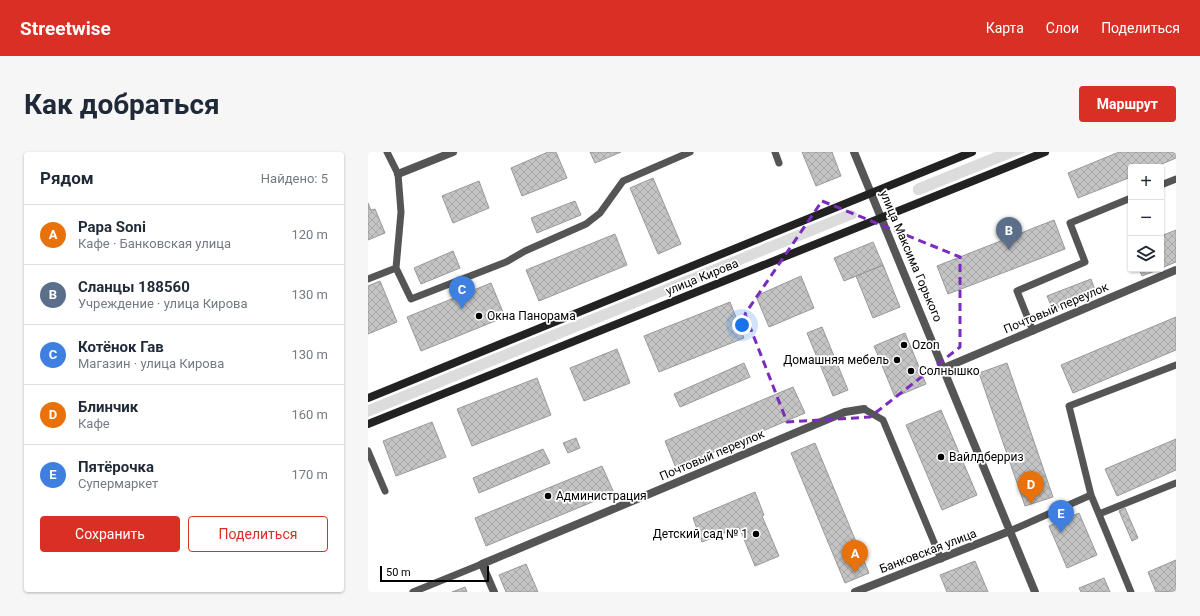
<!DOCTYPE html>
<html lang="ru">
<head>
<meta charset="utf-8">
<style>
	:root { --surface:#fff; --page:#f6f6f7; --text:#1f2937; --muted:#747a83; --line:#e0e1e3; --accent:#d93025 }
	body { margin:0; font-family:Roboto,sans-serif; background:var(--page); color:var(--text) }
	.controls { position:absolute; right:12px; top:12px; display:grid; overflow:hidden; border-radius:4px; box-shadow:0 1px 3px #0004 }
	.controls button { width:36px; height:36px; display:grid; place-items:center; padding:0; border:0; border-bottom:1px solid var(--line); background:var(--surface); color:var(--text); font:20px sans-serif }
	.scale { position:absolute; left:12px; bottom:10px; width:109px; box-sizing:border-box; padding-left:4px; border:2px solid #000; border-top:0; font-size:11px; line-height:14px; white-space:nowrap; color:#000; -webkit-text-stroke:3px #fff; paint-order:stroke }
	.you { position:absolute; left:374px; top:173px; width:14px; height:14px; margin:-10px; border:3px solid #fff; border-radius:50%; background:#1a73e8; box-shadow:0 0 0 6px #1a73e833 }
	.badge { display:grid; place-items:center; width:26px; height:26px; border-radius:50%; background:var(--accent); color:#fff; font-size:13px; font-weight:700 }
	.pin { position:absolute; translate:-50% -33px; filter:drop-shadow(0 1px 2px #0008) }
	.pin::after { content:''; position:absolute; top:21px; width:14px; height:12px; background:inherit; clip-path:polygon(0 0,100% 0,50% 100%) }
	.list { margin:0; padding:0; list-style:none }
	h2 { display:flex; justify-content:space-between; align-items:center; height:52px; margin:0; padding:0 16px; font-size:17px }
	h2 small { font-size:13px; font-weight:400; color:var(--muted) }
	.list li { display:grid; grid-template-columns:26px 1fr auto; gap:12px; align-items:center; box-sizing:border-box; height:60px; padding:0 16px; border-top:1px solid var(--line) }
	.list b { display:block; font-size:15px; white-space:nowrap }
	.list p { margin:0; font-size:13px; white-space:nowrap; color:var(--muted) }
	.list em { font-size:13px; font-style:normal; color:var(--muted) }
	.actions { display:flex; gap:8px; padding:12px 16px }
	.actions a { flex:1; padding:9px 0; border:1px solid var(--accent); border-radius:4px; text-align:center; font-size:14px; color:var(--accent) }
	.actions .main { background:var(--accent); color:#fff }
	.icon { flex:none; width:22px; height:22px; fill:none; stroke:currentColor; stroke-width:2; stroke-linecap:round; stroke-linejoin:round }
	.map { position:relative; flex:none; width:808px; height:440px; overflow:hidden; border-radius:4px }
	header { display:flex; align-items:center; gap:24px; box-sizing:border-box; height:56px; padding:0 20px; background:var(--accent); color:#fff }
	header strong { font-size:19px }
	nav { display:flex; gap:22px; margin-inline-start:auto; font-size:14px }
	.intro { display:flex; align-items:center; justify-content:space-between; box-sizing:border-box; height:96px; padding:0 24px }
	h1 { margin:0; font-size:28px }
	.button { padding:10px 18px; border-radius:4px; background:var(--accent); color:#fff; font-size:14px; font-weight:700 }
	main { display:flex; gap:24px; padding:0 24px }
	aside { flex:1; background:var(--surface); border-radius:4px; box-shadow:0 1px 3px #0004 }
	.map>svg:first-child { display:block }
	.green { fill:#dcdcdc }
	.building { fill:url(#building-cross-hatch); stroke:#999 }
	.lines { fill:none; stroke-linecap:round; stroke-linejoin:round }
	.lane { stroke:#555; stroke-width:7 }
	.street { stroke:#555; stroke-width:8 }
	.secondary { stroke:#222; stroke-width:8 }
	.marked { fill:none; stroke:#7b2cbf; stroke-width:3; stroke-dasharray:8 5; stroke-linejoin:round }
	.poi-dot { fill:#000; stroke:#fff; stroke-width:1.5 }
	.labels { text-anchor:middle; stroke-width:3.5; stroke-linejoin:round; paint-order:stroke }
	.street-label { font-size:12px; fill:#000; stroke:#fff }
	.poi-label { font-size:12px; fill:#000; stroke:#fff; text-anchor:start }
</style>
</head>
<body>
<header>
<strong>Streetwise</strong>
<nav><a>Карта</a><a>Слои</a><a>Поделиться</a></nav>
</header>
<div class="intro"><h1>Как добраться</h1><a class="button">Маршрут</a></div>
<main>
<aside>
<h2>Рядом<small>Найдено: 5</small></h2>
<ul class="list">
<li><span class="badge" style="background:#e8710a">A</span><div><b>Papa Soni</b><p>Кафе · Банковская улица</p></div><em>120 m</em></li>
<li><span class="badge" style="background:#5c6f8a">B</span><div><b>Сланцы 188560</b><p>Учреждение · улица Кирова</p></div><em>130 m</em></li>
<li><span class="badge" style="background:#3f7fe0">C</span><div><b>Котёнок Гав</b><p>Магазин · улица Кирова</p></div><em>130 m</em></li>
<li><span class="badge" style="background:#e8710a">D</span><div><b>Блинчик</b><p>Кафе</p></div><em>160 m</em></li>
<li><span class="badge" style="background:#3f7fe0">E</span><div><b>Пятёрочка</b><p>Супермаркет</p></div><em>170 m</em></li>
</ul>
<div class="actions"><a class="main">Сохранить</a><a>Поделиться</a></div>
</aside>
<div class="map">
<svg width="808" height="440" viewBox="0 0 808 440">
	<defs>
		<pattern id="building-cross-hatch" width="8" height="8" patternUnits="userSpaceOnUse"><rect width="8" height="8" fill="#c4c4c4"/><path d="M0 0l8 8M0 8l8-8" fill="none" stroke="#a7a7a7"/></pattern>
	</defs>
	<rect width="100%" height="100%" fill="#fff"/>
	<path class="green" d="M627 0H658L552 43H548L545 40V35L548 32Z
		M479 58H485L489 61 488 66 0 265V253Z"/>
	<path class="building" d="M180 0H188L199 26 154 44 143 16Z
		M222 0H253L227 11Z
		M434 0H464L473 24 448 34Z
		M751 0H808V6L787 15H763V25L710 46 700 21Z
		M285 26 313 92 290 102 262 36Z
		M111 29 121 56 85 71 74 44Z
		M207 49 213 63 169 81 163 66Z
		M0 51 3 58 7 57 17 81 0 88Z
		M686 68 697 97 580 142 569 114Z
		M808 78V110L793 116V84Z
		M247 82 259 113 171 149 158 118Z
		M505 90 515 113 476 129 466 106Z
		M85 99 92 116 53 132 46 116Z
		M515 113 532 155 505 166 488 124Z
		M771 117H792L774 124Z
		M433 124 446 156 401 175 388 144Z
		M723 127 728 141 685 158 679 144Z
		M12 129 29 170 0 182V134Z
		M123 131 137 165 53 199 39 165Z
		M362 150 376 186 291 220 276 184Z
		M808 165V198L705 241 693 213Z
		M454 175 480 238 465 244 439 181Z
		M537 181 558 232 527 245 506 194Z
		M249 197 262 231 216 249 202 216Z
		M376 211 382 225 312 255 306 242Z
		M639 211 685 345 657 354 611 221Z
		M169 226 183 263 104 294 89 257Z
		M425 235 437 261 308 316 297 289Z
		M573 258 609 343 574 358 538 273Z
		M64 270 78 305 28 324 15 289Z
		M208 286 212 296 200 301 195 291Z
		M808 287V318L749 344 737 317Z
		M447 291 501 421 477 431 423 301Z
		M175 297 182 311 111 341 105 326Z
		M234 314 246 341 118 394 107 366Z
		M387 340 396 363 394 364 411 404 387 414 371 375 334 390 325 366Z
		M757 356 770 386 764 389 751 359Z
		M711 361 729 403 699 416 681 374Z
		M808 408V439L788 440 780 420Z
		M607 409 620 440H579L572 423Z
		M158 412 170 440H138L131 423Z
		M736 426 742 440H713L711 436Z
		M97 435 99 440H84Z"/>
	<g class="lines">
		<path class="lane" d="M19 0 30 22 33 60 28 116 43 147 138 110 157 99 218 72 232 61 255 29 322 0
			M407 0 411 11
			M793 33 808 27
			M0 127 28 116
			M665 179 649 139 717 110 702 71 763 46
			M496 257 515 268 573 407
			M0 299 17 339
			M723 343 701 254 808 213
			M731 362 808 331
			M642 379 723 343 763 440
			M45 440 114 412"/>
		<path class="street" d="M486 0 667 440
			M30 22 85 0
			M576 216 808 118
			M126 440 114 412 477 260 496 257
			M487 440 642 379"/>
		<path class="secondary" d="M0 246 604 0
			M0 272 677 0"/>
	</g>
	<path class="marked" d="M454 49 592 105V195L502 265 419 270 377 162Z"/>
	<g class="poi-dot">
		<circle cx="111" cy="164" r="4"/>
		<circle cx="536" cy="193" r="4"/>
		<circle cx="529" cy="208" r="4"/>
		<circle cx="543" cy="219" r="4"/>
		<circle cx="573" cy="305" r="4"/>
		<circle cx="180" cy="344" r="4"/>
		<circle cx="388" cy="382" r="4"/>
	</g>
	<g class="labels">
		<g class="street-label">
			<text transform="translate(543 104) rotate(67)" y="4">улица Максима Горького</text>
			<text transform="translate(334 125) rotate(-22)" y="4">улица Кирова</text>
			<text transform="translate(688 156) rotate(-23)" y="4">Почтовый переулок</text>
			<text transform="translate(344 303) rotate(-23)" y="4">Почтовый переулок</text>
			<text transform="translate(560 399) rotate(-21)" y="4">Банковская улица</text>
		</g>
		<g class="poi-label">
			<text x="119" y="168">Окна Панорама</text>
			<text x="544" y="197">Ozon</text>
			<text x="521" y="212" text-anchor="end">Домашняя мебель</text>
			<text x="551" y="223">Солнышко</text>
			<text x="581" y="309">Вайлдберриз</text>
			<text x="188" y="348">Администрация</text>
			<text x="380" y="386" text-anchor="end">Детский сад № 1</text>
		</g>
	</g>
</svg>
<div class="controls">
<button>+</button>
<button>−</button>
<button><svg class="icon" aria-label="layers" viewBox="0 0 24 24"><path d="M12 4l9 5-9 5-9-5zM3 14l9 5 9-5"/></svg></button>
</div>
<div class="scale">50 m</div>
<div class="you"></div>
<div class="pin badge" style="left:487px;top:421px;background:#e8710a">A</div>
<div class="pin badge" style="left:641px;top:98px;background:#5c6f8a">B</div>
<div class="pin badge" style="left:94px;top:157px;background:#3f7fe0">C</div>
<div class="pin badge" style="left:663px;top:352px;background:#e8710a">D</div>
<div class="pin badge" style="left:693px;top:381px;background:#3f7fe0">E</div>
</div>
</main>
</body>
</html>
